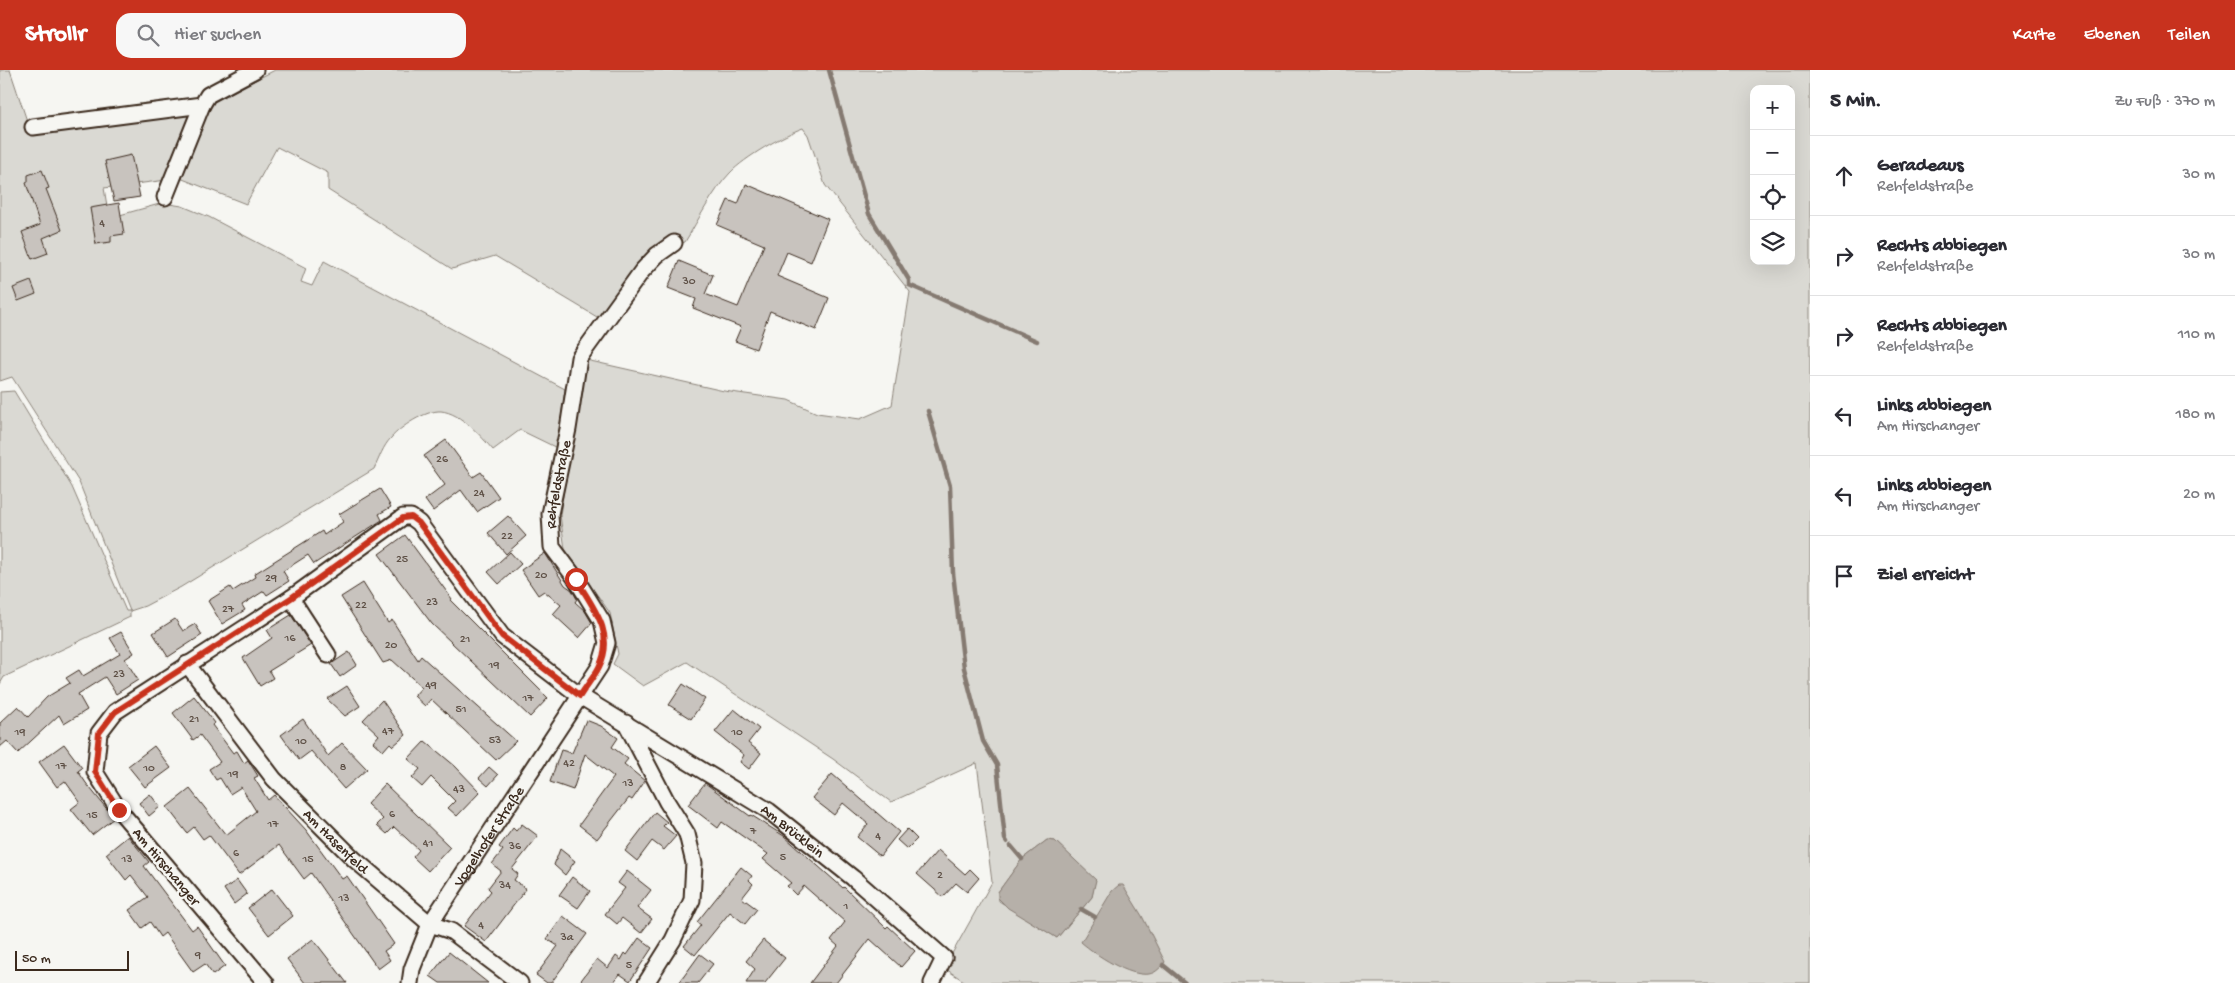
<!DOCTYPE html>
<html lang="de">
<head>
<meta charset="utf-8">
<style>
	:root { --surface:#fff; --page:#f7f7f7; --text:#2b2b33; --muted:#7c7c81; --line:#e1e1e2; --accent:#c8321e }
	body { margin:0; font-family:"Gochi Hand",sans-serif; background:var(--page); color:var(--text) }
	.controls { position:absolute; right:15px; top:15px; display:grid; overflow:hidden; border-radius:10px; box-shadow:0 5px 20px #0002 }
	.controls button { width:45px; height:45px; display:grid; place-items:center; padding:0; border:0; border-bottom:1px solid var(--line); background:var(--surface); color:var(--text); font:25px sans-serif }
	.scale { position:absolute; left:15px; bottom:12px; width:114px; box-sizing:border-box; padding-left:5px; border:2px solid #3b2a1e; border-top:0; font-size:14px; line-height:18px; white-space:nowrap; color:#3b2a1e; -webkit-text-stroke:4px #f6f6f2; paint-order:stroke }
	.stop { position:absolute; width:15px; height:15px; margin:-11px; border:4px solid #c8321e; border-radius:50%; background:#fff }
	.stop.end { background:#c8321e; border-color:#fff; box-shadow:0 1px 5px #0008 }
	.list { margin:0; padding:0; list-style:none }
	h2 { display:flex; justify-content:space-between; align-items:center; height:65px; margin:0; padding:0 20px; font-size:21px }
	h2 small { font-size:16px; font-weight:400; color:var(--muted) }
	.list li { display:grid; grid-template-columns:32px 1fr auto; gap:15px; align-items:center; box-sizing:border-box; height:80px; padding:0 20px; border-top:1px solid var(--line) }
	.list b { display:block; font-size:19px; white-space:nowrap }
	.list p { margin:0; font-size:16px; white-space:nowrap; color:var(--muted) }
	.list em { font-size:16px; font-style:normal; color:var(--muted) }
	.icon { flex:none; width:28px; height:28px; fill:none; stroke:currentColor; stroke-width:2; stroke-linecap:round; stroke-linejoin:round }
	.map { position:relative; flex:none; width:1810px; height:913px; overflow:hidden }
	header { display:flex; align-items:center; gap:30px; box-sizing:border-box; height:70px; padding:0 25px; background:var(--accent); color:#fff }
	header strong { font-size:24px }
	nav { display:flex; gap:28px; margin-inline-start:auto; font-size:18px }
	.search { width:350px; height:45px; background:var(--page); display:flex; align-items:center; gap:12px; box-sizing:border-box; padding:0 18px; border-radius:15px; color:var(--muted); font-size:19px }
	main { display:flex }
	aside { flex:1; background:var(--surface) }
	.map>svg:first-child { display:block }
	.green { fill:#dad9d3; stroke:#8a8278; fill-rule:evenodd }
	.water { fill:#b6b0a9; stroke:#857a71 }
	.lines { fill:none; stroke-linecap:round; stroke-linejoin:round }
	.stream { stroke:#857a71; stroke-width:4.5 }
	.building { fill:#c8c3be; stroke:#3b2a1e }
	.minor-casing { stroke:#3b2a1e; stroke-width:19 }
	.minor { stroke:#f6f6f2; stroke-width:15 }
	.route { stroke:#c8321e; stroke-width:6 }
	.labels { text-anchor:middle; stroke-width:5; stroke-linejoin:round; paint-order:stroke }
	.number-label { font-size:12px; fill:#5e5046 }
	.street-label { font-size:15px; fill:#3b2a1e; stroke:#f6f6f2 }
</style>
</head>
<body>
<header>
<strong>Strollr</strong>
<div class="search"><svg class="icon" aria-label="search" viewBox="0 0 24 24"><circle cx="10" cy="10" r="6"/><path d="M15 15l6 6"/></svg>Hier suchen</div>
<nav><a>Karte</a><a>Ebenen</a><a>Teilen</a></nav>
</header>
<main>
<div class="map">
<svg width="1810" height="913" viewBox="0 0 1810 913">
	<rect width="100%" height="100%" fill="#f6f6f2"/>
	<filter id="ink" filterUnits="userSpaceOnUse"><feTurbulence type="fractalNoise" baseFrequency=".02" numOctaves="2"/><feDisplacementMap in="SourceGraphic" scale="10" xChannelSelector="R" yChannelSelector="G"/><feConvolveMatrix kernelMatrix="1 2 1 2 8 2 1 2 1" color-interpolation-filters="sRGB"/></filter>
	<g filter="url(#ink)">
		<path class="green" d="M0 0H10L28 54 32 55 36 65 195 43 167 110 104 118 109 148 163 133 182 136 209 147 306 198 301 212 312 216 324 191 565 319 557 378 520 360 493 380C481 366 461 343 441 341 426 340 400 357 391 368 383 376 379 389 374 399L181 517 145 536 130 541V547L4 607 0 614V322L14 321 72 417 126 541H130L79 412 12 307 0 311Z
			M275 0H1810V913H967L944 898 992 812 977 693 891 732 833 689 687 592 643 616 613 594 618 584 610 543 565 479 560 445 582 302 586 290 724 321 788 330 817 343 860 349 892 335 910 222 825 115 808 65 803 58C783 65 744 88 730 103 712 122 699 149 685 172L658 180 602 250 495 186 452 199 328 120V103L277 77 246 134 180 108 209 34ZM1754 19H1791V191H1754ZM1047 770 1055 771 1095 810 1092 827 1057 868 999 831 998 822 1022 789Z"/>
		<path class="water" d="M1047 770 1055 771 1096 810 1092 827 1057 868 1008 838 998 828V822L1022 789Z
			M1119 815H1123L1142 846 1165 892C1161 897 1156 903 1149 904 1129 907 1096 885 1081 872L1112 821Z"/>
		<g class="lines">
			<path class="stream" d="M829 0 869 144 909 210V215L1037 271
				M928 341 950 416 953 503 964 598 983 671 997 695 1005 769 1007 772
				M1011 776 1022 789
				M1081 839 1095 847
				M1163 895 1185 913"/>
		</g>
		<path class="building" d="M131 85 140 127 114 131 105 91Z
			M42 100 49 118 46 119 62 160 43 168 48 183 32 189 22 162 40 155 26 113 28 112V105Z
			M746 114 828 149 811 192 787 182 777 206 829 228 816 260 770 241 756 279 735 271 741 257 693 238 696 229 668 218 679 191 713 205 705 224 738 237 764 175 717 155 728 130 738 134Z
			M119 133 124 164 111 166V172L96 174 90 138Z
			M31 211 36 224 18 231 13 218Z
			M446 370 473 407 481 402 499 427 477 442 461 420 433 441 425 430 445 415 424 386Z
			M380 419 391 437 379 444 382 450 314 494 308 485 283 501 289 511 267 525 264 521 242 535 245 540 222 554 208 531 230 517 233 521 255 507 254 504 322 461 324 465 343 452 339 444Z
			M508 446 526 466 506 484 488 463Z
			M405 465 452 529 450 530 548 628 530 647 432 554 379 484Z
			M510 482 521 494 499 514 488 502Z
			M545 483 565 515 572 520 577 529 575 532 585 541 592 553 579 568 553 544 561 535 544 521 538 525 521 500Z
			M363 513 388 553 392 550 418 590 421 586 516 671 496 690 431 629 425 636 414 626 422 617 392 590 383 593 341 527Z
			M291 545 311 575 269 601 273 608 260 616 243 588 272 568 267 560Z
			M175 549 183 561 195 554 202 565 168 587 153 563Z
			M121 562 134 583 125 589 138 610 116 624 105 607 78 624 87 640 64 654 59 645 18 683 7 671 0 677V653L18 636 28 647 47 627 70 613 66 608 79 600 83 606 120 584 110 568Z
			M349 582 357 595 340 607 331 594Z
			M683 614 705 629 691 649 669 635Z
			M347 616 360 636 345 646 327 629Z
			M194 626 215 653 212 655 233 683 237 681 244 693 248 690 258 706 254 708 268 730 274 725 306 760 342 809 347 806 394 874 384 881 390 890 378 899 311 803 304 809 279 775 239 805 209 765 203 769 194 757 187 763 167 737 190 719 226 765 256 741 241 717 230 724 220 708 216 710 209 699 220 692 200 665 193 670 173 643Z
			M382 630 406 665 393 676 390 673 383 681 373 672 379 665 363 650Z
			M734 639 759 659 748 673 761 683 749 699 740 692 744 685 715 662Z
			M303 649 328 686 342 673 367 699 344 719 311 681 299 690 281 665Z
			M586 650 601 656 618 668 612 677 628 689 624 694 645 711 632 730 629 728 597 769 579 755 614 707 585 684 573 720 550 712 561 680 572 683Z
			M425 671 455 696 480 722 457 746 448 738 455 731 431 707 422 717 412 708 420 699 408 689Z
			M64 674 82 698 78 701 86 713 114 748 92 765 71 739 80 732 65 711 57 717 39 692Z
			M154 676 171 698 145 717 128 696Z
			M489 697 498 705 488 716 479 708Z
			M832 704 899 762 880 786 857 767 868 754 843 733 834 745 812 728Z
			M705 713 750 746 751 745 784 766 843 818 844 817 886 858 888 856 915 881 901 897 870 869 836 913H810L838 876 831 870 845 852 804 816 796 825 787 816 791 813 763 789 768 784 722 752 718 758 688 735Z
			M385 714 450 777 428 801 413 787 419 780 394 757 387 764 377 755 383 749 367 734Z
			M150 724 160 737 149 746 139 733Z
			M655 742 667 752 663 756 676 766 664 780 652 771 637 791 625 781Z
			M522 754 538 766 512 799 518 804 514 810 526 819 486 872 464 856 491 821 488 818 501 801 492 794 503 780 499 777 513 758 516 761Z
			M907 759 917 769 907 779 897 770Z
			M128 766 149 792 144 796 192 860 197 856 225 896 213 905 205 894 193 902 165 863 160 867 150 852 142 858 129 840 148 827 131 805 126 810 106 784Z
			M560 779 575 791 565 805 554 795Z
			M938 780 965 804 970 799 979 808 967 822 956 813 943 827 917 804Z
			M741 797 752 806 749 810 753 814 742 828 757 839 745 854 730 842 695 885 684 876 701 855 697 852Z
			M627 801 651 820 637 838 652 849 641 863 622 848 617 854 605 844 625 818 618 813Z
			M572 807 590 821 578 838 559 825Z
			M237 810 247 824 234 834 224 819Z
			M272 819 293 846 269 865 248 838Z
			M563 846 587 864 551 913H547L536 905 558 876 547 869Z
			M639 868 652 878 630 911 620 904 613 913H579L597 889 608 898 616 886 621 890 625 883 627 885Z
			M313 869 347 913H305L287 889Z
			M763 870 785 888 765 913H746L755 899 746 891Z
			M449 882 488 913H440L430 906Z
			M700 884 713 894 698 913H679Z"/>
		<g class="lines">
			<defs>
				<g id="minor">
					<path d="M33 57 202 35 208 25 255 0"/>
					<path d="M165 127 202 35"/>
					<path d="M291 528 328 585"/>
					<path id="s1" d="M187 594 274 709 354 789 430 854 451 861 520 913"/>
					<path d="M626 653 667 732 687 764 694 793 692 830 673 870 646 913"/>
					<path id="s2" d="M266 913 119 740 95 702 99 663 115 642 291 528 403 447H411L419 453 502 566 580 626 769 741 853 808 944 888 932 913"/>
					<path id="s3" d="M410 913 412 899 430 854 600 596 607 573 602 551 576 509 552 477 550 444 568 359 579 288 642 201 657 185 674 173"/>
				</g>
			</defs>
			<use href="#minor" class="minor-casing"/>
			<use href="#minor" class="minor"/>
		</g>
	</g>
	<g class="lines" filter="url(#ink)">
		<path class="route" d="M119 740 95 702 99 663 115 642 291 528 403 448 411 447 419 453 502 566 580 626C586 616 594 607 599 597 616 564 593 537 576 509"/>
	</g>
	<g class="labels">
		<g class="number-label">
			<text x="102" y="156">4</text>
			<text x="689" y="214">30</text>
			<text x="442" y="392">26</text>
			<text x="479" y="426">24</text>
			<text x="507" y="469">22</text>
			<text x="402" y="492">25</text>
			<text x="541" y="508">20</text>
			<text x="271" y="511">29</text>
			<text x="432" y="535">23</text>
			<text x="361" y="538">22</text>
			<text x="228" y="542">27</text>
			<text x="290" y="571">16</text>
			<text x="465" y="572">21</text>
			<text x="391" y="578">20</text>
			<text x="494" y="598">19</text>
			<text x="119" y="607">23</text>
			<text x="431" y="618">49</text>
			<text x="528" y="631">17</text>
			<text x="461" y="642">51</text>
			<text x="194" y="652">21</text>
			<text x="388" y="664">47</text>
			<text x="20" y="665">19</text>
			<text x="737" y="665">10</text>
			<text x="495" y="673">53</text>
			<text x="301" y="674">10</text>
			<text x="569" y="696">42</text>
			<text x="61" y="699">17</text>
			<text x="343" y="700">8</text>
			<text x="149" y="701">10</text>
			<text x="233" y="707">19</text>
			<text x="628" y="716">13</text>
			<text x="459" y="722">43</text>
			<text x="392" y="747">6</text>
			<text x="92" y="748">15</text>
			<text x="273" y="757">17</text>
			<text x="753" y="764">7</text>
			<text x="878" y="769">4</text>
			<text x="428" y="776">41</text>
			<text x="515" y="779">36</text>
			<text x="236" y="786">6</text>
			<text x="783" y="790">5</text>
			<text x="127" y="792">13</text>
			<text x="308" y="792">15</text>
			<text x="940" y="808">2</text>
			<text x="505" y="818">34</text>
			<text x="344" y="831">13</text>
			<text x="846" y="839">1</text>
			<text x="481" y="858">4</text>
			<text x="567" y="870">3a</text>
			<text x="198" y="888">9</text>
			<text x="629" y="898">5</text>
		</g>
		<g class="street-label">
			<text dy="5" stroke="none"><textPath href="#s3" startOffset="571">Rehfeldstraße</textPath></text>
			<text dy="5" stroke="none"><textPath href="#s2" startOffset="1194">Am Brücklein</textPath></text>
			<text dy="5" stroke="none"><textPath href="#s3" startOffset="168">Vogelhofer Straße</textPath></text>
			<text dy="5" stroke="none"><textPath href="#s1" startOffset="232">Am Hasenfeld</textPath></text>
			<text transform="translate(167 796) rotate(50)" y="5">Am Hirschanger</text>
		</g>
	</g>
</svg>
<div class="controls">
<button>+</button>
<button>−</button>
<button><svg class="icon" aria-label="locate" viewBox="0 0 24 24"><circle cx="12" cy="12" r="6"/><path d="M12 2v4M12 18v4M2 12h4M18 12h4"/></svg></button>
<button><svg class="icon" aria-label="layers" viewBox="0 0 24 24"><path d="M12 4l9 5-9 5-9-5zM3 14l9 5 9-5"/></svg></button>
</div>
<div class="scale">50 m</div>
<div class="stop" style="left:576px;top:509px"></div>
<div class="stop end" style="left:119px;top:740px"></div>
</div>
<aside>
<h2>5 Min.<small>Zu Fuß · 370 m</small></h2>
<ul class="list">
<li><svg class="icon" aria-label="ahead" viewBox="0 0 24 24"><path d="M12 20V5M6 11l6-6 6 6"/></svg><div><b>Geradeaus</b><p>Rehfeldstraße</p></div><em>30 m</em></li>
<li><svg class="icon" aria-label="right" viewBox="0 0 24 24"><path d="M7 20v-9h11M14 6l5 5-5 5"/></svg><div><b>Rechts abbiegen</b><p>Rehfeldstraße</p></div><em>30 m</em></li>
<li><svg class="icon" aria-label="right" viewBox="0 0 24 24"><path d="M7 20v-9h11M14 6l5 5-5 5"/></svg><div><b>Rechts abbiegen</b><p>Rehfeldstraße</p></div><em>110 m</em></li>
<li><svg class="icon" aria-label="left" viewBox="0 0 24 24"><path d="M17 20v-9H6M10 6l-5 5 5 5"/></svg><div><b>Links abbiegen</b><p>Am Hirschanger</p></div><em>180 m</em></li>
<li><svg class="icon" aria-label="left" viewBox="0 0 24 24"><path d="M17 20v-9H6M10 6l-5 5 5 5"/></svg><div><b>Links abbiegen</b><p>Am Hirschanger</p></div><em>20 m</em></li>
<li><svg class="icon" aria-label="arrive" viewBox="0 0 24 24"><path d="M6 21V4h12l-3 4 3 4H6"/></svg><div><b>Ziel erreicht</b></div></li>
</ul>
</aside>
</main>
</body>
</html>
